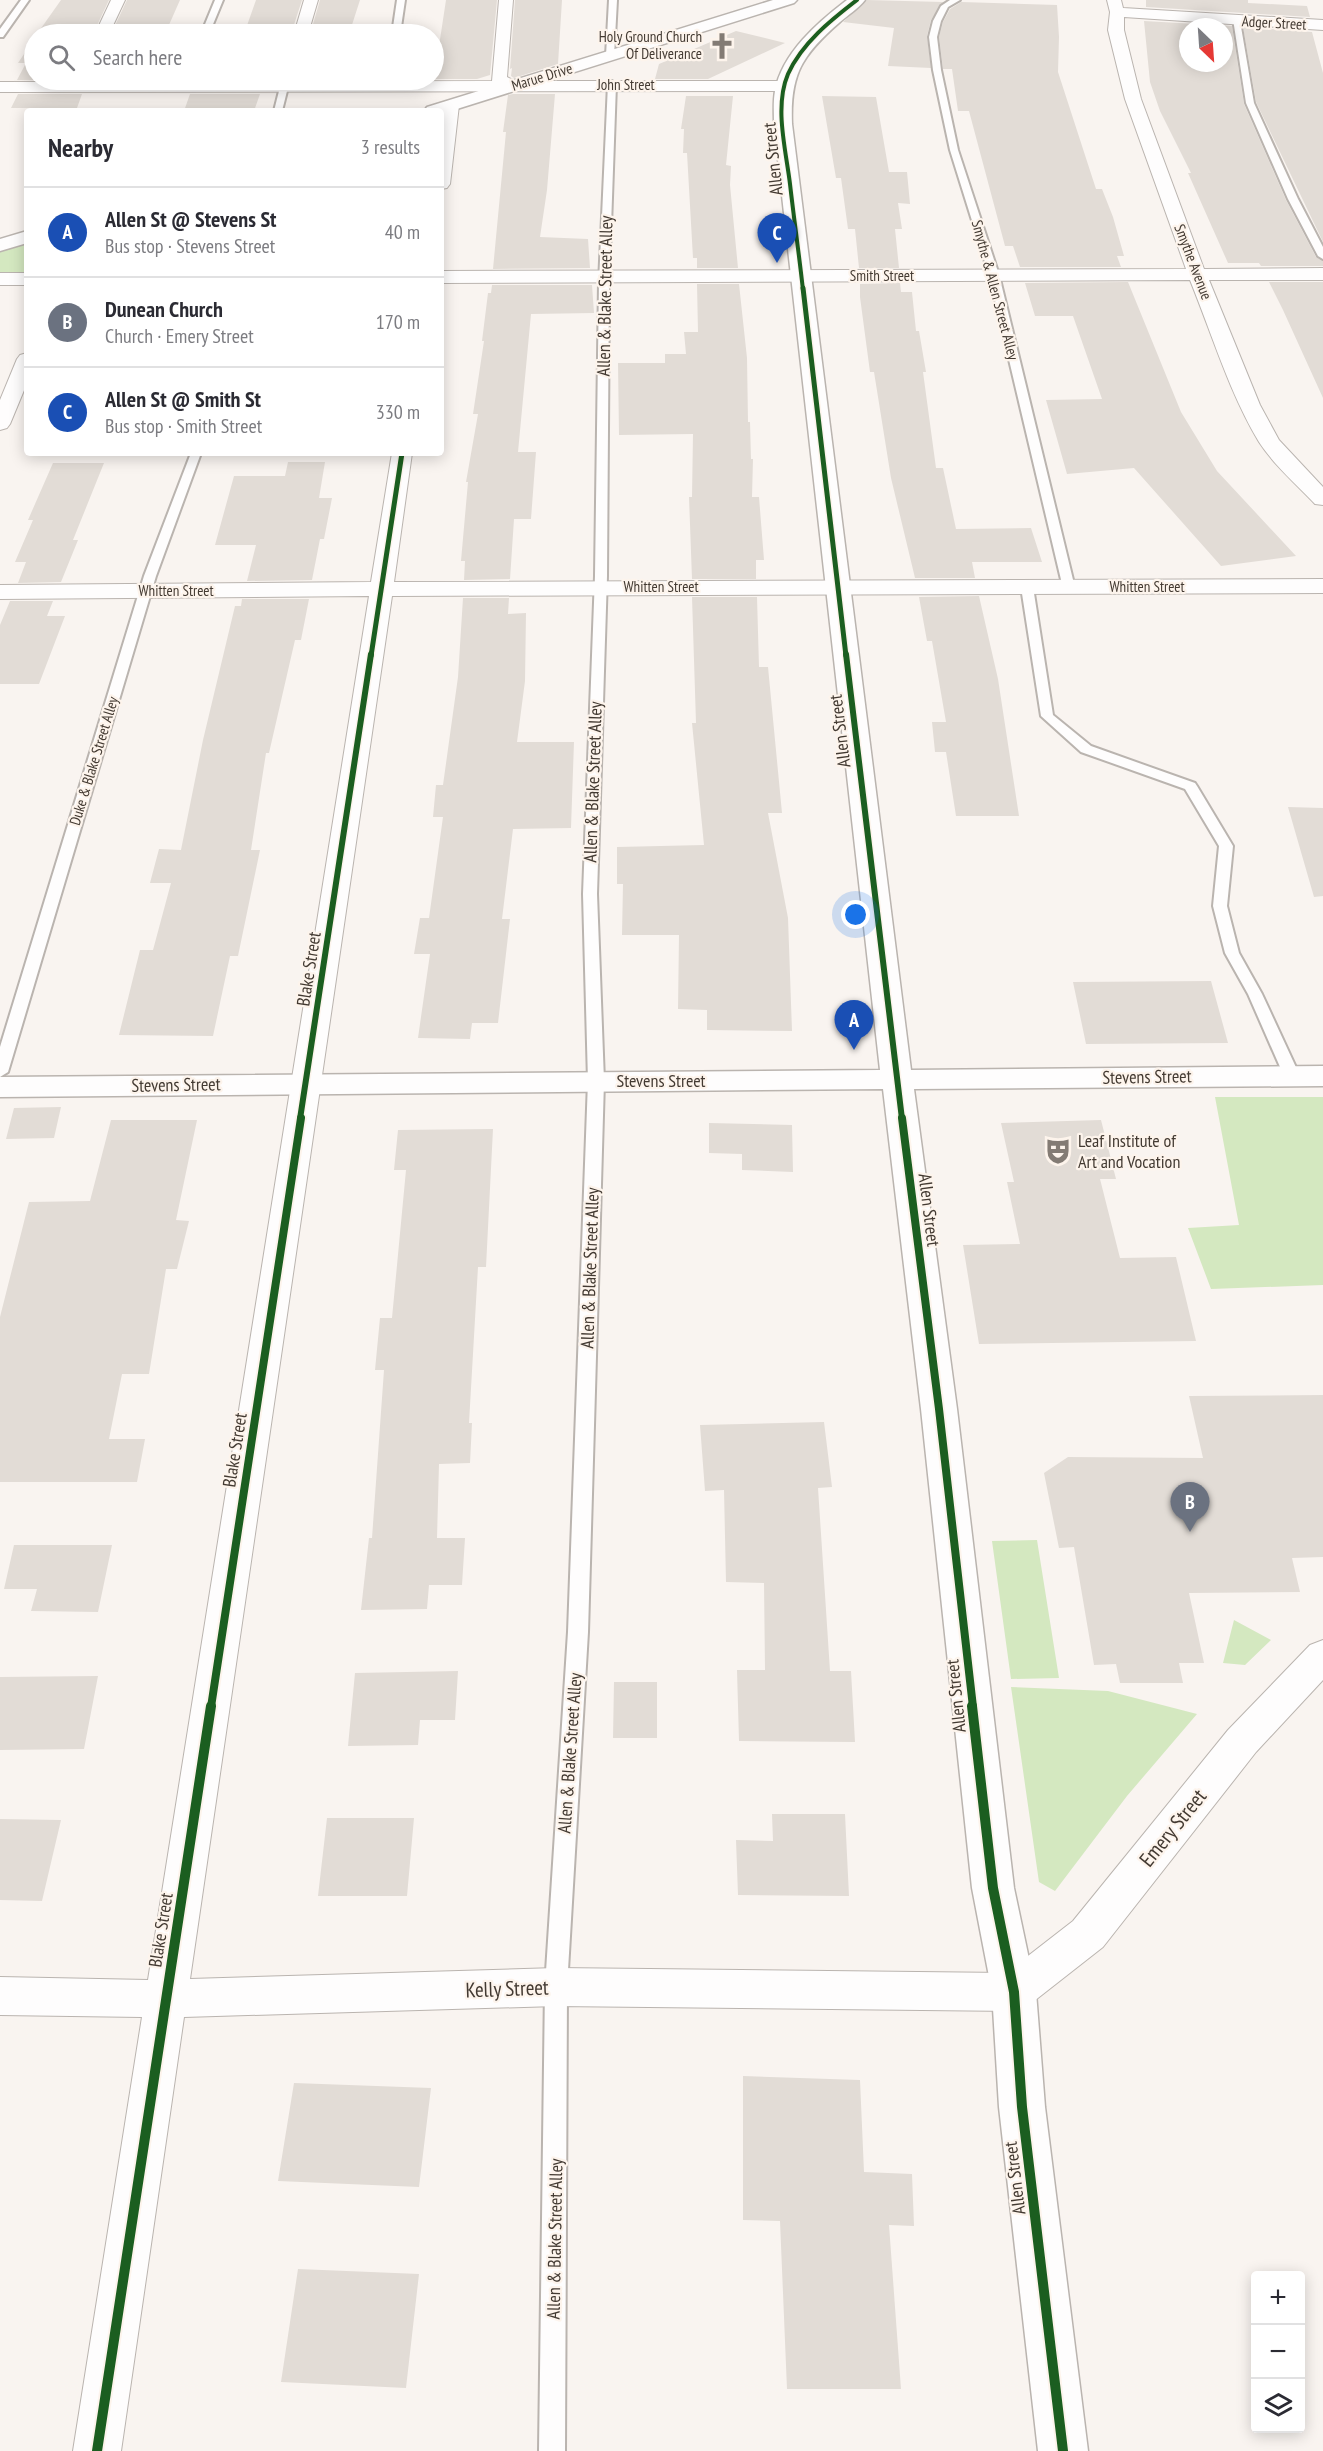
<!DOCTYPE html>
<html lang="en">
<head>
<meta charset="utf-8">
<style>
	:root { --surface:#fff; --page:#f7f7f7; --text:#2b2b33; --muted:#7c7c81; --line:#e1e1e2; --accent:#7c3aed }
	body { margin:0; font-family:"PT Sans Narrow",sans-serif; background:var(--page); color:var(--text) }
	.controls { position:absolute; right:18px; bottom:18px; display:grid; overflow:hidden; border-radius:6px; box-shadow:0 3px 15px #0003 }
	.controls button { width:54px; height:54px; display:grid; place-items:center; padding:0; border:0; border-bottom:2px solid var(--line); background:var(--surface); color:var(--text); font:30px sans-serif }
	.compass { position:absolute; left:1179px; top:18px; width:54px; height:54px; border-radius:50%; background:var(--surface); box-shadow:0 3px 15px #0003; rotate:155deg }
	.you { position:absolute; left:856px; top:915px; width:21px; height:21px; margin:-15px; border:4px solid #fff; border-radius:50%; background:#1a73e8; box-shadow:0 0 0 9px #1a73e833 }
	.badge { display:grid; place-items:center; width:39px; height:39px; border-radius:50%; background:var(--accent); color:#fff; font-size:20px; font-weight:700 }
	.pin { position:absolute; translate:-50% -50px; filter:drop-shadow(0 2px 3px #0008) }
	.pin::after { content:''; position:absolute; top:32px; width:21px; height:18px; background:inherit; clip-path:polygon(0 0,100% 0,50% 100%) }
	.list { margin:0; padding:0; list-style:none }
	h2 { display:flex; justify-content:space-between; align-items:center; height:78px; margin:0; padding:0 24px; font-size:26px }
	h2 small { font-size:20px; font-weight:400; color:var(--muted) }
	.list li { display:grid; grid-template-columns:39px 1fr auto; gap:18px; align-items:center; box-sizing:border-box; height:90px; padding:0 24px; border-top:2px solid var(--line) }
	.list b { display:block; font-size:22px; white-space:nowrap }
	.list p { margin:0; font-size:20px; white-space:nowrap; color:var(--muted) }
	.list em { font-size:20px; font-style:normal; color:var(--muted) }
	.icon { flex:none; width:33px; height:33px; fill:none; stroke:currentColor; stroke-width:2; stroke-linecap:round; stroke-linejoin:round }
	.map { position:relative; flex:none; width:1323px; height:2451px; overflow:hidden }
	.search { position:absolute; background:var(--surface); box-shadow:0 3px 15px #0003; left:24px; top:24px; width:420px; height:66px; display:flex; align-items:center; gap:15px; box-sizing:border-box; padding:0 21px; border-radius:33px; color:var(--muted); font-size:22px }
	.panel { position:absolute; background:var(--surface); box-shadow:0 3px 15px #0003; left:24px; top:108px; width:420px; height:348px; border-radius:6px }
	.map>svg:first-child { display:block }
	.green { fill:#d4e8c0 }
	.building { fill:#e2dcd6; fill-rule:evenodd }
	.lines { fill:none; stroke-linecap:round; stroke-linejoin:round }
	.service-casing { stroke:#bab4af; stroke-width:4 }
	.minor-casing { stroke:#bab4af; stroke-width:2 }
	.tertiary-casing { stroke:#bab4af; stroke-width:3 }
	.service { fill:#fefdfd; fill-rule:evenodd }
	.minor { fill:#fefdfd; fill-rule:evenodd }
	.tertiary { fill:#fefdfd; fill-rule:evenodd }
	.cycleway-far4-casing { stroke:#fdf4ec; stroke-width:6 }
	.cycleway-far3-casing { stroke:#fdf4ec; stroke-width:8 }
	.cycleway-far2-casing { stroke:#fdf4ec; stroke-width:9 }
	.cycleway-far1-casing { stroke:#fdf4ec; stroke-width:12 }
	.cycleway-casing { stroke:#fdf4ec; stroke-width:14 }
	.cycleway-far4 { stroke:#1b5e20; stroke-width:4 }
	.cycleway-far3 { stroke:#1b5e20; stroke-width:5 }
	.cycleway-far2 { stroke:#1b5e20; stroke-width:6 }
	.cycleway-far1 { stroke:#1b5e20; stroke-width:8 }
	.cycleway { stroke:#1b5e20; stroke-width:10 }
	.labels { text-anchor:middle; stroke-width:4.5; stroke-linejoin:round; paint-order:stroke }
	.far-street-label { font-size:15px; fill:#433a32; stroke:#fdf4ec }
	.far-poi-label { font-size:15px; fill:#433a32; stroke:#fdf4ec; text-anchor:end }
	.street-label { font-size:18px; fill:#433a32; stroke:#fdf4ec }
	.poi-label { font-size:18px; fill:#433a32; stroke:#fdf4ec; text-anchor:start }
	.near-street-label { font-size:21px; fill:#433a32; stroke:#fdf4ec }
</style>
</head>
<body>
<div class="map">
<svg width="1323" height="2451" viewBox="0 0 1323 2451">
	<rect width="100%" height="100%" fill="#f9f4f0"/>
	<path class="green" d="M27 242V273H0V252Z
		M1215 1097H1323V1285L1211 1289 1188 1228 1239 1225Z
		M1037 1540 1059 1678 1011 1679 992 1541Z
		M1234 1620 1271 1640 1245 1665 1223 1663Z
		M1011 1687 1108 1691 1197 1714 1127 1796 1055 1891 1039 1882Z"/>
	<path class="building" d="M61 0H109L93 34H37Z
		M127 0H180L165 34H111Z
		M256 0H302L292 31H286L285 34H244Z
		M320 0H360L350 31H311Z
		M446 0H497L490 75 477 79H434Z
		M515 0H562L558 64 514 78 511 76 512 68 510 69Z
		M867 0 943 2 931 20 927 36 931 68 888 66 894 28 843 22Z
		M1146 0H1248V3L1307 6 1310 17 1146 7Z
		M961 2 1057 5 1059 37 1058 72 1096 189H1102L1113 217 1124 256H1117L1121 267H1020L1013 246H1005L969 111H958L952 69H943L939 37 943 22 950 9Z
		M1144 21 1232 26 1244 104 1286 200 1316 257 1323 261V266H1261L1259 263H1228L1188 173H1191L1160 111 1150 82ZM1188 27H1224V63H1188Z
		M1243 27 1312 32 1323 73V242L1256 102Z
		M736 31 785 43 708 79H655L659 64Z
		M34 39V80H88H17L26 63H18Z
		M18 94H82L77 108H11Z
		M190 94H260L254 111H184Z
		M513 94H555L547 190 540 237 588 239 590 268 493 269 506 132H503L508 95Z
		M686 96H733L726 165 731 166 730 185 738 268H697V258H693L687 153H683L684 129H681Z
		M822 96 876 97 889 172H907L910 204 898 203 902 229H895L899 268H859L855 229H848L841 178H836Z
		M1128 282 1181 412 1217 471 1296 556 1221 566 1134 468 1067 474 1046 400 1102 399 1073 316H1035L1025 283Z
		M1269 282H1323V398L1283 310Z
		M900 283 901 292H912L916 331H919L926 372H923L936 468H943L956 529 1031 528 1042 562H972L975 578H915L891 478 874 372H870L860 297V284Z
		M697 284H739L747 358 748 422H750L751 459H753L752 497H759L764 560H756V579H692L689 497H692L693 434 619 435 618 363H665V354H686L684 332H698Z
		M492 285H592L594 313 531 314 518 452H536L531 519H514L510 579 464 580 465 561H461L468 482H466L478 414H473L484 341H482L488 293H491Z
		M288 462H325L319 498H332L324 539H320L312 580 247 581 256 545H215L234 476H285Z
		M53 463H104L73 540H78L61 582 18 583 26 562H15L33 520H28Z
		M979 596 998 679 1019 816H956L946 752H935L932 722H946L932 641H927L919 597Z
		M692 597H757L759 667H768L782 813H768L788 918 792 1031 707 1030V1010L678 1009 679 935H622L623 884H617V847L704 845 692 723H696Z
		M463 598H509L508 614 526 613 525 681 517 742H574L571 828 513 829 502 919H510L498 1023H472L470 1039 418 1038 430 954H414L420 918H429L443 817H433L436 785H443L458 677Z
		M242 599H309L301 640H295L269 753H266L251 850H260L238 956H230L213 1036 119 1035 140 950H153L171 883H150L159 849 181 850 203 740 235 606H241Z
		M10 601H53L47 616H65L39 684H0V625Z
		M1288 807 1323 808V896L1314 897Z
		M1211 981 1228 1043 1086 1044 1073 982Z
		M61 1107 54 1138 6 1139 14 1108Z
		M111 1120H197L176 1220 189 1221 177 1269H166L149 1374H122L109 1439H145L137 1482H0V1317L29 1202 90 1201Z
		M1101 1120 1116 1179H1100L1120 1258 1176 1257 1196 1341 979 1344 963 1245 1020 1244 1007 1182H1014L1001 1123Z
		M709 1123 792 1125 793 1172 742 1170V1154L709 1153Z
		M493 1129 486 1267H478L469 1423H472L470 1463 439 1464 437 1538H465L462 1585H429L427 1609 361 1610 369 1538H372L384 1370H375L380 1318H392L406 1170H394L398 1130Z
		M1323 1395V1557L1292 1558 1300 1592 1189 1593 1204 1663H1179L1183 1683H1120L1116 1664 1094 1665 1074 1547 1059 1548 1044 1473 1068 1457 1203 1458 1189 1396Z
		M824 1422 832 1487 818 1488 830 1671H851L855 1742 739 1741 737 1670H765L764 1583 726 1582 724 1490 705 1491 700 1425Z
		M14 1545H112L98 1612 31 1611 37 1589H4Z
		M458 1671 455 1720H420L418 1745 348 1746 355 1673Z
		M98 1676 84 1749 0 1750V1677Z
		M614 1682H657V1738H613Z
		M772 1814H845L849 1896 738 1895 736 1840 773 1841Z
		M327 1818H414L407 1896H318Z
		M0 1819 61 1820 42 1901 0 1900Z
		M743 2076 860 2080 864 2172 912 2174 914 2226 889 2225 901 2389H787L780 2221 743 2220Z
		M294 2083 431 2088 419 2187 278 2181Z
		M298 2269 419 2274 406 2388 281 2382Z"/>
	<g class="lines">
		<defs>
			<path id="service" d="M21 0H29L3 37H0V29Z
				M215 0H223L209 34H201Z
				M397 0H405L400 34H392Z
				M609 0H617L614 56 610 58 606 56Z
				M950 0H960L948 7 941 21 937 37 941 70 958 150 999 275 1075 588 1069 592 1063 588 989 275 950 150 933 70 929 37 933 21 941 6Z
				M1233 19 1240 21 1254 103 1298 199 1323 247V259L1318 256 1288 199 1246 103Z
				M612 81 616 84 609 283 607 576 597 894 604 1081 588 1632 567 1987 565 2451H539L545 1987 568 1632 588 1081 583 894 595 576 599 283 608 84Z
				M284 84 288 87 282 111H274L280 87Z
				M191 453H201L156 576 8 1072 0 1077V1047L144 576Z
				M1027 583 1033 587 1053 715 1091 746 1195 783 1197 786 1233 846 1227 906 1239 953 1262 994 1300 1076 1297 1079H1287L1284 1076 1248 994 1225 953 1213 906 1219 846 1185 789 1081 752 1041 716 1021 587Z"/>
			<path id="minor" d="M111 0H125L109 34H95Z
				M304 0H318L308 34H294Z
				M499 0H513L507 77 515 81H784L792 86 784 91 0 92V82L492 81Z
				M1107 0H1121L1123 8 1323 20V30L1124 17V30L1141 99 1204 269 1323 268V280H1209L1260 405 1279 440 1323 487V505L1315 504C1296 484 1274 465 1259 442 1229 392 1212 334 1190 280L441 283V271L1186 269 1125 99 1108 30 1110 12Z
				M451 100 459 105 450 184 447 188 441 189 443 105Z
				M0 273H27V285H0Z
				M27 353V383L10 424 7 428 0 430V400L17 359 20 355Z
				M392 453H412L394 582 1323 579V593L392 596 190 1979 556 1968 1006 1973 1073 1921 1228 1730 1310 1645 1323 1640V1680L1256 1752 1103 1947 1029 2005 1014 2011 556 2006 184 2017 121 2451H73L142 2017 0 2015V1977L148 1980 369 596 0 599V585L371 582Z"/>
			<path id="tertiary" d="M773 0H797L794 3 441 114V111H424L427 107Z
				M847 0H865C858 9 848 15 840 22 802 55 790 74 792 124L911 1070 1323 1066V1086L914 1089 957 1409 1014 1888 1036 1992 1045 2107 1088 2451H1038L999 2107 992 1992 972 1888 921 1409 883 1089 0 1097V1077L880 1070 774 124C774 113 773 102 775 91 782 53 818 22 847 0Z
				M27 231V243L0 251V239Z"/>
		</defs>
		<use href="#service" class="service-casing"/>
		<use href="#minor" class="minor-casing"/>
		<use href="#tertiary" class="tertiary-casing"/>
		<use href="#service" class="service"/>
		<use href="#minor" class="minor"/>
		<use href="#tertiary" class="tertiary"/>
		<defs>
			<path id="cycleway-far4" d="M803 290C799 254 794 219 790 184 786 150 774 107 788 74 802 43 831 20 857 0"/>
			<path id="cycleway-far3" d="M803 288 846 656
				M371 656 402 453"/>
			<path id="cycleway-far2" d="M846 654 902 1119
				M300 1119 371 654"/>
			<path id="cycleway-far1" d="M902 1118 939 1409 973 1707
				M211 1707 301 1118"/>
			<path id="cycleway" d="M972 1706 993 1888 1014 1992 1022 2107 1063 2451
				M97 2451 211 1706"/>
		</defs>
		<use href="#cycleway-far4" class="cycleway-far4-casing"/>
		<use href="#cycleway-far3" class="cycleway-far3-casing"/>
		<use href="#cycleway-far2" class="cycleway-far2-casing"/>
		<use href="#cycleway-far1" class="cycleway-far1-casing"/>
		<use href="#cycleway" class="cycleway-casing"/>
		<use href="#cycleway-far4" class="cycleway-far4"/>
		<use href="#cycleway-far3" class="cycleway-far3"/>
		<use href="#cycleway-far2" class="cycleway-far2"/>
		<use href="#cycleway-far1" class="cycleway-far1"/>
		<use href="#cycleway" class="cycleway"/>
	</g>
	<defs>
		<symbol id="church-bare" viewBox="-9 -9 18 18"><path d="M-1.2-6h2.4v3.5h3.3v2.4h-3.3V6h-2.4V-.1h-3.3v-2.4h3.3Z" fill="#837b74" stroke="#fdf4ec" stroke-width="2.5" paint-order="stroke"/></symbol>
		<symbol id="theatre-bare" viewBox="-9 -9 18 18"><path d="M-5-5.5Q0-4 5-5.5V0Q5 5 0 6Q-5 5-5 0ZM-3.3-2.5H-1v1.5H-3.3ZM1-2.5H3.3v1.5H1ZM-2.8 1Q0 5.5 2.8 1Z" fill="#837b74" stroke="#fdf4ec" stroke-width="2.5" paint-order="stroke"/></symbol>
	</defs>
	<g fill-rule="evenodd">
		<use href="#church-bare" x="703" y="27" width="38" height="38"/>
		<use href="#theatre-bare" x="1039" y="1132" width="38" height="38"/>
	</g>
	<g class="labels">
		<g class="far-street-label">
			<text transform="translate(1274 23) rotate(3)" y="5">Adger Street</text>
			<text transform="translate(542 77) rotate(-17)" y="5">Marue Drive</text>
			<text x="626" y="90">John Street</text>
			<text transform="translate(1193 262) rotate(69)" y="5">Smythe Avenue</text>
			<text x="882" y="281">Smith Street</text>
			<text transform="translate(995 290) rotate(75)" y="5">Smythe &amp; Allen Street Alley</text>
			<text x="661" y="592">Whitten Street</text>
			<text x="1147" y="592">Whitten Street</text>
			<text x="176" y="596">Whitten Street</text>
			<text transform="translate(94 761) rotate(-73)" y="5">Duke &amp; Blake Street Alley</text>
		</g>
		<g class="far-poi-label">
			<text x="702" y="42">Holy Ground Church<tspan x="702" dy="17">Of Deliverance</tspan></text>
		</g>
		<g class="street-label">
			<text transform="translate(773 159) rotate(-96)" y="6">Allen Street</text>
			<text transform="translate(605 296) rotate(-89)" y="6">Allen &amp; Blake Street Alley</text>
			<text transform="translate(840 731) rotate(-97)" y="6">Allen Street</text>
			<text transform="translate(593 782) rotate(-88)" y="6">Allen &amp; Blake Street Alley</text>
			<text transform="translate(309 969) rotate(-81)" y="6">Blake Street</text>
			<text transform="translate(1147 1077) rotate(-1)" y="6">Stevens Street</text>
			<text x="661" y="1087">Stevens Street</text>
			<text transform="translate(176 1085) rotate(-1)" y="6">Stevens Street</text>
			<text transform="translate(929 1210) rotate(83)" y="6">Allen Street</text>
			<text transform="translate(590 1268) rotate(-88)" y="6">Allen &amp; Blake Street Alley</text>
			<text transform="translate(235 1450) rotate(-81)" y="6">Blake Street</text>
			<text transform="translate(956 1696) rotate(-96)" y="6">Allen Street</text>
			<text transform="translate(570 1753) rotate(-86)" y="6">Allen &amp; Blake Street Alley</text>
			<text transform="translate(161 1930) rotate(-81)" y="6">Blake Street</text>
			<text transform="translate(1015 2178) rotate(-97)" y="6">Allen Street</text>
			<text transform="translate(555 2239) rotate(-89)" y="6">Allen &amp; Blake Street Alley</text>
		</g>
		<g class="poi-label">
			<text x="1078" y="1147">Leaf Institute of<tspan x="1078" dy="21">Art and Vocation</tspan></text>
		</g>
		<g class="near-street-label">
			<text transform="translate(1173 1828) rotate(-51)" y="7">Emery Street</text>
			<text transform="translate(507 1989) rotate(-2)" y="7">Kelly Street</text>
		</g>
	</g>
</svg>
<div class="controls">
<button>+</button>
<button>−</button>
<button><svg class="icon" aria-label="layers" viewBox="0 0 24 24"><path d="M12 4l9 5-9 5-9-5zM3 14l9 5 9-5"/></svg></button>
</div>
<svg class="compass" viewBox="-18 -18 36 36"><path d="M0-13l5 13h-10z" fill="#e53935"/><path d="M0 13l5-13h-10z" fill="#7c7c81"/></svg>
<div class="you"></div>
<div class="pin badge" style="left:854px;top:1050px;background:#1a4fb4">A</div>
<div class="pin badge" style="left:1190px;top:1532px;background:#6b7280">B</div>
<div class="pin badge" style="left:777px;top:263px;background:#1a4fb4">C</div>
<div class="search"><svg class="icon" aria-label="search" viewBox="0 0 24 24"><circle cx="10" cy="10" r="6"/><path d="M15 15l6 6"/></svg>Search here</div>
<section class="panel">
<h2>Nearby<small>3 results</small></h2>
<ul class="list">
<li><span class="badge" style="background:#1a4fb4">A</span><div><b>Allen St @ Stevens St</b><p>Bus stop · Stevens Street</p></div><em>40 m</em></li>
<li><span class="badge" style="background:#6b7280">B</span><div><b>Dunean Church</b><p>Church · Emery Street</p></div><em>170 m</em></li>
<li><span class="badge" style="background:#1a4fb4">C</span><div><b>Allen St @ Smith St</b><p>Bus stop · Smith Street</p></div><em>330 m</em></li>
</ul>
</section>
</div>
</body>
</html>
